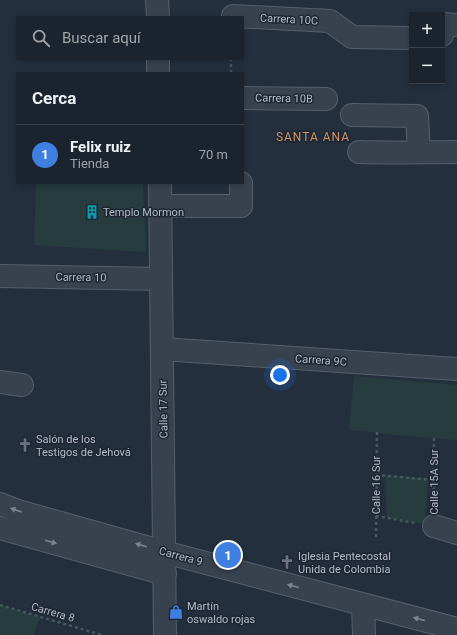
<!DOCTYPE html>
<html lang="es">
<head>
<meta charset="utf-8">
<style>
	:root { --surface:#1b232e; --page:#282f3a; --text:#f1f3f6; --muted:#a0a4aa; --line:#39404a; --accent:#8bbbb9 }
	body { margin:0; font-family:Roboto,sans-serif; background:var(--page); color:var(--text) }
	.controls { position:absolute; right:12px; top:12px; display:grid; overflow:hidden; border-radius:0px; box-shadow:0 2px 6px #0003 }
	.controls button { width:36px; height:36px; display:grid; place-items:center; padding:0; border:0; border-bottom:1px solid var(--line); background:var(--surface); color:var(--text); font:20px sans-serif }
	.you { position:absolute; left:280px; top:375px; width:14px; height:14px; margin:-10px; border:3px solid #fff; border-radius:50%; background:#1a73e8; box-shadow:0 0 0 6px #1a73e833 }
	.badge { display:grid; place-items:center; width:26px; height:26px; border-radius:50%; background:var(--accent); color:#fff; font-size:13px; font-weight:700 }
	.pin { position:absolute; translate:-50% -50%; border:2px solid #fff; box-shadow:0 1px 4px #0006 }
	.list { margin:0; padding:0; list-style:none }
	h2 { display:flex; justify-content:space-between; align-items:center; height:52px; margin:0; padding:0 16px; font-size:17px }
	h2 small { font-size:13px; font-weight:400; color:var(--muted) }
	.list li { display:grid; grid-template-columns:26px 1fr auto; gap:12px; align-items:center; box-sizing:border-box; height:60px; padding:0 16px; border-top:1px solid var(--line) }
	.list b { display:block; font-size:15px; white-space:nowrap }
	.list p { margin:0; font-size:13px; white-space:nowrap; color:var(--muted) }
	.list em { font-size:13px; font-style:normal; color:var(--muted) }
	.icon { flex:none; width:22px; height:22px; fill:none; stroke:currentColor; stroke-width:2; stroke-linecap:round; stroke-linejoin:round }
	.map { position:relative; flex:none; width:457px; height:635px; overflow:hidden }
	.search { position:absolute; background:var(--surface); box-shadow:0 2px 6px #0003; left:16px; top:16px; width:228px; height:44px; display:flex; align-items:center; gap:10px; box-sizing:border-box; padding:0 14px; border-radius:0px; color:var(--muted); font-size:15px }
	.panel { position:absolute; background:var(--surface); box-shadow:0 2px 6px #0003; left:16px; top:72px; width:228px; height:112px; border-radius:0px }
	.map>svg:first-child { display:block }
	.green { fill:#263c3f }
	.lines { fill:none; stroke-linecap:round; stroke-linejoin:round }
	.minor-casing { stroke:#565f6c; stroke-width:24 }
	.path { stroke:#44595c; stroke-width:2.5; stroke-dasharray:3 3; stroke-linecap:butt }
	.minor { stroke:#38414e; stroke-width:22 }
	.oneway { fill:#7c8592 }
	.labels { text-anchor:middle; stroke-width:3; stroke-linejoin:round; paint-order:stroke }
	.street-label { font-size:11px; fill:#b4bcc9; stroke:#1d2633 }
	.poi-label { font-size:11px; fill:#b4bcc9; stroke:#1d2633; text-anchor:start }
	.neighbourhood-label { font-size:12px; letter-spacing:1px; fill:#d59563; stroke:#1d2633 }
</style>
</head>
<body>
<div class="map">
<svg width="457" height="635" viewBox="0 0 457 635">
	<rect width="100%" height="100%" fill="#242f3e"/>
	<path class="green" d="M36 183H143L146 252 34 245Z
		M354 376 457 385V440L383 434V433L349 430Z
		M385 475 429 478 424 524 387 518Z
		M0 605 40 617 34 635H0Z"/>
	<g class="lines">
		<defs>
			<path id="minor" d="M157 0 158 17
				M233 16 330 21 352 37 412 38
				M442 35 443 24 457 25
				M158 59V73
				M243 98 326 99
				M352 115 417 116 419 152
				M359 152C392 153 424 152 457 152
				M160 183 165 635
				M160 206H241V183
				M0 276 161 279
				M162 349 457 369
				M0 382 22 385
				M0 504 18 511 164 552 457 629
				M434 526 457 533
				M0 528 165 574
				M363 605 364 635"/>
		</defs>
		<use href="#minor" class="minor-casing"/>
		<path class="path" d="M231 73V59
			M376 475 433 480
			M433 507 434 437
			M376 516 416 523
			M376 537 377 432
			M0 605 102 635"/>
		<use href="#minor" class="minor"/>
	</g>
	<defs><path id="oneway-solid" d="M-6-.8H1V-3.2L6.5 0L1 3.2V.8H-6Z"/></defs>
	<g class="oneway">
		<use href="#oneway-solid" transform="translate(16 510) rotate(-161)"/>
		<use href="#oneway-solid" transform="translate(51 542) rotate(16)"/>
		<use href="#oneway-solid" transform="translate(141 545) rotate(-164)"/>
		<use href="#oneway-solid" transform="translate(293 586) rotate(-165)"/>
		<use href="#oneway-solid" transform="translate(419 619) rotate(-165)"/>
	</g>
	<defs>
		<symbol id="building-bare" viewBox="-9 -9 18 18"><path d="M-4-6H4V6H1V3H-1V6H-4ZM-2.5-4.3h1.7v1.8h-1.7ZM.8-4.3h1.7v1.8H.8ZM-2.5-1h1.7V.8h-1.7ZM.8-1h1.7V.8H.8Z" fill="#0f9aa8" stroke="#1d2633" stroke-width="2.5" paint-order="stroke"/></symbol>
		<symbol id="church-bare" viewBox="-9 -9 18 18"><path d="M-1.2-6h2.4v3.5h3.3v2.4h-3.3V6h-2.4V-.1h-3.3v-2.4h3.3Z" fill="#6b7280" stroke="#1d2633" stroke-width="2.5" paint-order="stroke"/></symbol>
		<symbol id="shop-bare" viewBox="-9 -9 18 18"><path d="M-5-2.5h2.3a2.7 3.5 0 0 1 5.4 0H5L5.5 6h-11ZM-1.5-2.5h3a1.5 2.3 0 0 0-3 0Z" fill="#3f7fe0" stroke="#1d2633" stroke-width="2.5" paint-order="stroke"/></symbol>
	</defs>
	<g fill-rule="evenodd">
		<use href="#building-bare" x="82" y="202" width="20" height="20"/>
		<use href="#church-bare" x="15" y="435" width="20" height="20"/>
		<use href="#church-bare" x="277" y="552" width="20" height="20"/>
		<use href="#shop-bare" x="166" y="602" width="20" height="20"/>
	</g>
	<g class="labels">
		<g class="street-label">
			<text transform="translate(289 19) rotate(3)" y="4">Carrera 10C</text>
			<text transform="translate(284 98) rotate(1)" y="4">Carrera 10B</text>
			<text transform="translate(81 277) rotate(1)" y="4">Carrera 10</text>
			<text transform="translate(321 360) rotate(4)" y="4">Carrera 9C</text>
			<text transform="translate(163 409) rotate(-91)" y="4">Calle 17 Sur</text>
			<text transform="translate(434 482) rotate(-90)" y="4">Calle 15A Sur</text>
			<text transform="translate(376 485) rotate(-90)" y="4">Calle 16 Sur</text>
			<text transform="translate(181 556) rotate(15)" y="4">Carrera 9</text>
			<text transform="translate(53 612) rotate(16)" y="4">Carrera 8</text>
		</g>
		<g class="poi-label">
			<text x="103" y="216">Templo Mormon</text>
			<text x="36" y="443">Salón de los<tspan x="36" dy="13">Testigos de Jehová</tspan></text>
			<text x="298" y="560">Iglesia Pentecostal<tspan x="298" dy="13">Unida de Colombia</tspan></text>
			<text x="187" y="610">Martín<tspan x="187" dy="13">oswaldo rojas</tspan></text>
		</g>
		<g class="neighbourhood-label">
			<text x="313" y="141">SANTA ANA</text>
		</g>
	</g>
</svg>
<div class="controls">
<button>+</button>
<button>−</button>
</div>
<div class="you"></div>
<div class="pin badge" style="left:228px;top:555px;background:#3f7fe0">1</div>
<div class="search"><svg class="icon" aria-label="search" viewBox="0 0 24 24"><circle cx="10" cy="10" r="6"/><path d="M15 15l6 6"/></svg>Buscar aquí</div>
<section class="panel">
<h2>Cerca<small></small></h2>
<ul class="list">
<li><span class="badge" style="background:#3f7fe0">1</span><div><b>Felix ruiz</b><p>Tienda</p></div><em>70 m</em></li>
</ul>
</section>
</div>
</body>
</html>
